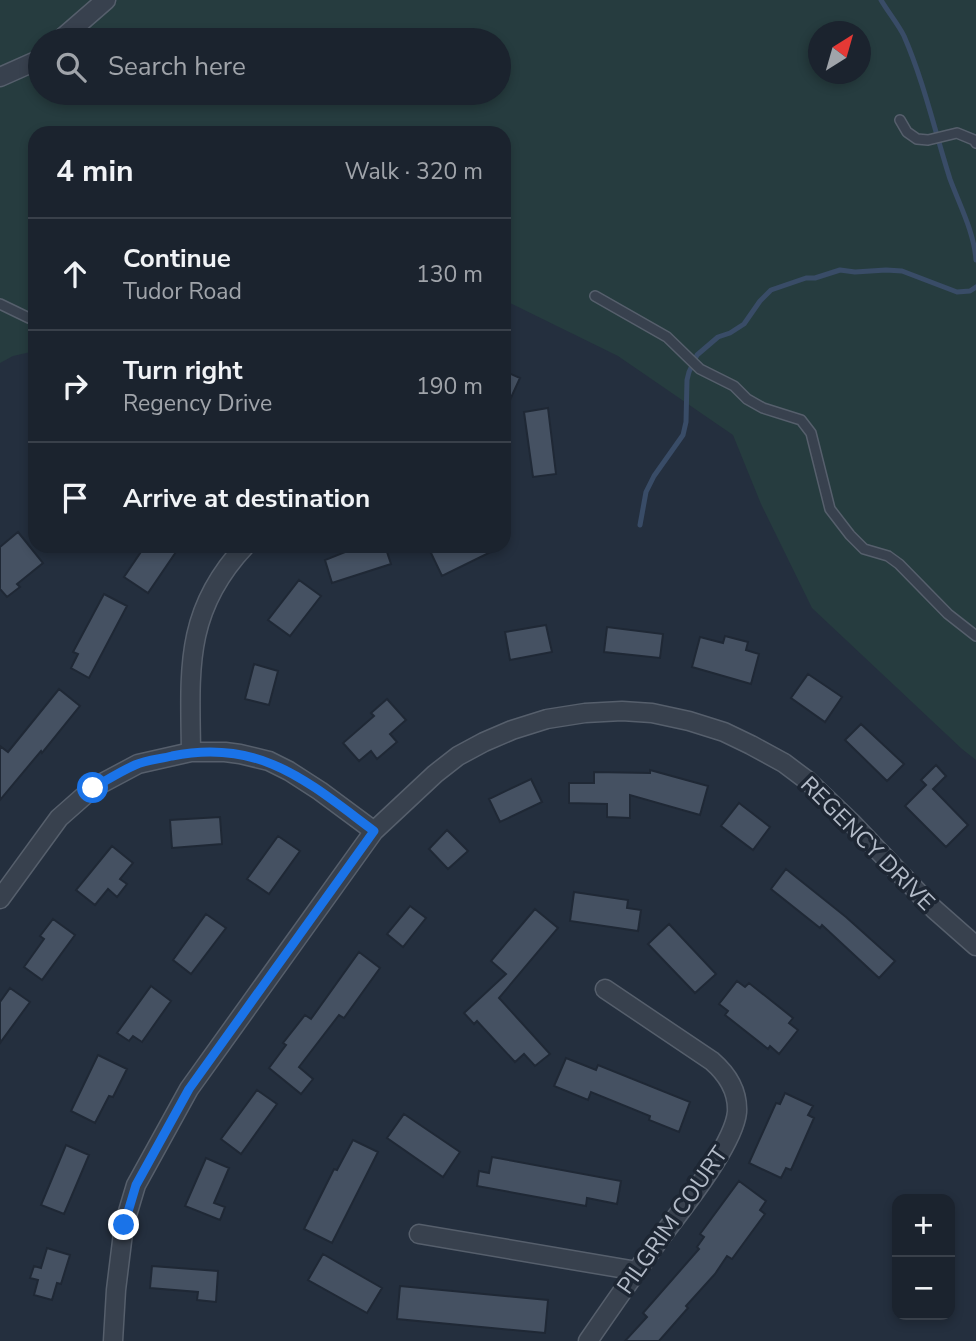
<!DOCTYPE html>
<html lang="en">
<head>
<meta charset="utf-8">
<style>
	:root { --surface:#1b232e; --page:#282f3a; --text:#f1f3f6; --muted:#a0a4aa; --line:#39404a }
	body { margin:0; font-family:"Nunito Sans",sans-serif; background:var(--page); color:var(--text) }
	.controls { position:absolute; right:21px; bottom:21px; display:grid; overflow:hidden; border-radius:14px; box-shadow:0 4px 10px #0003 }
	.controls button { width:63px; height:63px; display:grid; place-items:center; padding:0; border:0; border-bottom:2px solid var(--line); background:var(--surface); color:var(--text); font:35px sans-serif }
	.compass { position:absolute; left:808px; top:21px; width:63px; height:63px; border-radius:50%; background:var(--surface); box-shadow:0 4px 10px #0003; rotate:37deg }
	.stop { position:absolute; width:21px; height:21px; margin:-16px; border:5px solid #1a73e8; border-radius:50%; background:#fff }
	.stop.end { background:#1a73e8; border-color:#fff; box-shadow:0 2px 7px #0008 }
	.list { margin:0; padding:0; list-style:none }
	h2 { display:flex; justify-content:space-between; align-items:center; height:91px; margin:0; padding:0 28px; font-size:30px }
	h2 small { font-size:23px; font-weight:400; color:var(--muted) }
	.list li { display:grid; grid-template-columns:46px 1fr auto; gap:21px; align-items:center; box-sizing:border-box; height:112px; padding:0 28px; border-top:2px solid var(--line) }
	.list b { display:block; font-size:26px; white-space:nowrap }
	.list p { margin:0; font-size:23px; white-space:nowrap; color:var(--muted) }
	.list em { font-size:23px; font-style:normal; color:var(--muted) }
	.icon { flex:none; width:38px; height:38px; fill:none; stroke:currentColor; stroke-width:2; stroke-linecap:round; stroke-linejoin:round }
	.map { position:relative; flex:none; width:976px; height:1341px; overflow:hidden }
	.search { position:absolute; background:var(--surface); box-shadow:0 4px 10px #0003; left:28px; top:28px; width:483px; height:77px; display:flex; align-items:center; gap:18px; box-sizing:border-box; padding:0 24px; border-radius:38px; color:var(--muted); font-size:26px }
	.panel { position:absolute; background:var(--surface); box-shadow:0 4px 10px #0003; left:28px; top:126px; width:483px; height:427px; border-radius:21px }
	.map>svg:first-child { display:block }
	.green { fill:#263c3f; fill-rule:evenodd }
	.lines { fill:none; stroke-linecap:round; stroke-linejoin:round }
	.stream { stroke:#394c67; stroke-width:5 }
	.building { fill:#455162; stroke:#1f2835; stroke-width:2 }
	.service-casing { stroke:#565f6c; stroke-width:12 }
	.minor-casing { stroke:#565f6c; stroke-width:21 }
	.service { stroke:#38414e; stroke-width:9 }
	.minor { stroke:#38414e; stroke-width:18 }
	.route { stroke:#1a73e8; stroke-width:9 }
	.labels { text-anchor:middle; stroke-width:7; stroke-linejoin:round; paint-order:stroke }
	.street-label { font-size:23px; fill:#b4bcc9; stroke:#1d2633 }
</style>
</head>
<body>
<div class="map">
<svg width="976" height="1341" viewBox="0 0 976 1341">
	<rect width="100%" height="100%" fill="#242f3e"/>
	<path class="green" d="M0 0H976V760L962 749 812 608 761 504 733 435 618 356 504 300V133H35V351L13 356 0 363ZM818 32H860V74H818ZM40 40H499V93H40Z"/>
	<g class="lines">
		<path class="stream" d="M881 0C888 12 898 24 904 36 924 82 935 132 950 179 960 206 974 232 976 260
			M640 525 646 492 654 476 683 435 686 422 687 380 689 372 697 355 718 337 730 333 744 324 760 301 771 290 806 278H815L840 270 855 272 886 270 902 271 957 292 970 291 976 287"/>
	</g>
	<path class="building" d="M504 371 520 378 504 413Z
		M548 408 556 474 533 477 524 412Z
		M18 532 43 563 17 584 20 587 7 597 0 589V547Z
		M145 546H180L148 593 124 577Z
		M360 546H385L391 564 332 583 325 560Z
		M444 546H503L442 576 431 553Z
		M299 580 321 596 290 636 268 620Z
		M104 594 127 606 89 678 71 668 78 654 73 652Z
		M546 625 552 652 510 660 505 632Z
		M607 627 663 634 660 658 604 652Z
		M725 636 748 642 746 650 759 654 751 684 692 667 700 637 723 643Z
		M254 664 278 671 269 705 245 699Z
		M808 674 842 697 825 722 791 698Z
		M59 689 80 706 42 753 41 751 0 800V746L8 752Z
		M387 699 406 720 390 734 397 742 377 759 371 751 359 761 343 743 374 716 371 713Z
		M861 724 904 764 887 781 845 740Z
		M936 765 946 776 933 789 968 825 946 847 905 806 926 785 921 780Z
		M650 770 708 786 700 815 630 795V818L607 817V804L569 803V783H594V772L650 773Z
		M531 779 542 802 500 822 489 799Z
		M739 803 770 827 753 850 721 826Z
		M220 817 222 844 172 848 170 820Z
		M447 830 468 851 448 869 429 849Z
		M278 836 300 851 269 894 247 879Z
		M112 846 133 863 120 879 127 884 117 897 108 889 95 905 76 890Z
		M786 869 846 917 895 961 879 978 822 925 820 928 771 889Z
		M574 892 628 900 627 908 641 910 638 931 570 921Z
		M410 906 426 918 403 947 387 934Z
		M535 909 558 928 499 998 550 1054 535 1066 524 1054 515 1062 477 1021 474 1024 464 1013 506 974 491 961Z
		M206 914 226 928 191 974 173 960Z
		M53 919 75 935 42 980 24 967 44 939 40 936Z
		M669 924 716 974 695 993 648 944Z
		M359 952 380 968 344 1018 339 1015 299 1067 313 1079 301 1094 269 1068 286 1045 283 1043 305 1015 311 1019Z
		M737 981 745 987 749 983 793 1018 789 1023 798 1030 779 1054 770 1046 768 1049 725 1015 728 1011 719 1004Z
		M151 986 171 1001 142 1042 133 1036 129 1041 117 1033Z
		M10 988 30 1002 0 1043V1002Z
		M98 1055 127 1069 113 1097 109 1096 95 1123 71 1111Z
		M566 1058 596 1070 598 1065 690 1102 679 1132 649 1120 650 1116 591 1092 588 1100 554 1086Z
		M257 1090 277 1104 241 1154 221 1139Z
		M785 1093 813 1106 808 1115 814 1118 791 1170 786 1168 781 1178 749 1163 776 1103 780 1104Z
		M404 1114 460 1152 443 1177 387 1138Z
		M353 1140 378 1152 332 1243 304 1229 334 1169 337 1170Z
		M66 1145 89 1155 64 1214 41 1205Z
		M492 1157 621 1181 617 1204 587 1198 586 1206 477 1186 479 1171 489 1173Z
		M206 1158 229 1168 214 1203 225 1207 220 1220 185 1206Z
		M739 1181 766 1201 760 1210 765 1214 732 1259 727 1256 715 1274 686 1306 688 1308 659 1341H625L647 1317 643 1313 699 1249 697 1247 704 1237 700 1234Z
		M47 1248 70 1255 61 1284 57 1283 52 1300 34 1295 38 1280 30 1278 34 1266 41 1268Z
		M323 1254 382 1288 367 1313 308 1280Z
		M152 1266 218 1271 216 1302 197 1300 198 1292 150 1288Z
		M400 1286 548 1300 545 1333 397 1319Z"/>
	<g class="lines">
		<defs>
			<path id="service" d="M900 120 907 132 917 139 928 140 957 133 974 140 976 143
				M595 296 667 337 700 369 734 386 747 399 763 408 801 420 811 433 830 509 850 535 864 549 888 556 899 564 948 614 976 636
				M0 304 29 318 35 316"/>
			<path id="minor" d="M60 40 106 0
				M0 77 36 61 40 58
				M191 752C190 670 184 611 245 546
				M0 899 59 818 93 788 138 764 191 752H225L240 754 269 761 289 771 320 791 374 831
				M419 1234 637 1271
				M113 1341 116 1290 124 1225 136 1185 189 1089 374 831 435 774 458 756 484 742 512 730 547 719 585 713 622 711 652 713 689 721 724 732 751 745 784 763 808 781 851 822 934 909 976 946
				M588 1341C610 1309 633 1276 656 1244 677 1215 734 1146 737 1112 738 1091 727 1074 712 1061L605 989"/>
		</defs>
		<use href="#service" class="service-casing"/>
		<use href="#minor" class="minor-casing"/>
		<use href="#service" class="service"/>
		<use href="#minor" class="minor"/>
	</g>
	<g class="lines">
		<path class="route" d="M93 788C107 780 121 771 135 765 146 760 160 759 172 756 261 738 308 782 374 831L189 1089 136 1185 124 1225"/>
	</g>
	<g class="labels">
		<g class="street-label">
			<text transform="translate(868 843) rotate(45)" y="8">REGENCY DRIVE</text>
			<text transform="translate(672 1220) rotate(-55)" y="8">PILGRIM COURT</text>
		</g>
	</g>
</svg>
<div class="controls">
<button>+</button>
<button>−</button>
</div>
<svg class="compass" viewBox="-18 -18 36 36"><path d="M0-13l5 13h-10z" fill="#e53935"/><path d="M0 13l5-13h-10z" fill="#a0a4aa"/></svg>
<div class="stop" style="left:93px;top:788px"></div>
<div class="stop end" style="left:124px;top:1225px"></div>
<div class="search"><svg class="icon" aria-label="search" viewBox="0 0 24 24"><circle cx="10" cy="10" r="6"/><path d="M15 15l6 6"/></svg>Search here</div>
<section class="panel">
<h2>4 min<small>Walk · 320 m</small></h2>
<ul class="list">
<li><svg class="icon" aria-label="ahead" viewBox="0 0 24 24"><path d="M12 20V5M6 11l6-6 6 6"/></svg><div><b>Continue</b><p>Tudor Road</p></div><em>130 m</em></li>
<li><svg class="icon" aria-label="right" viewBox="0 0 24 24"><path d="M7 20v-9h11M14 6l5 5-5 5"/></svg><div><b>Turn right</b><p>Regency Drive</p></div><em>190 m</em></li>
<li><svg class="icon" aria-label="arrive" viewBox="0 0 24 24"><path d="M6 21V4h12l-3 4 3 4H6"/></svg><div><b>Arrive at destination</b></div></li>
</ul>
</section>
</div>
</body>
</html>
